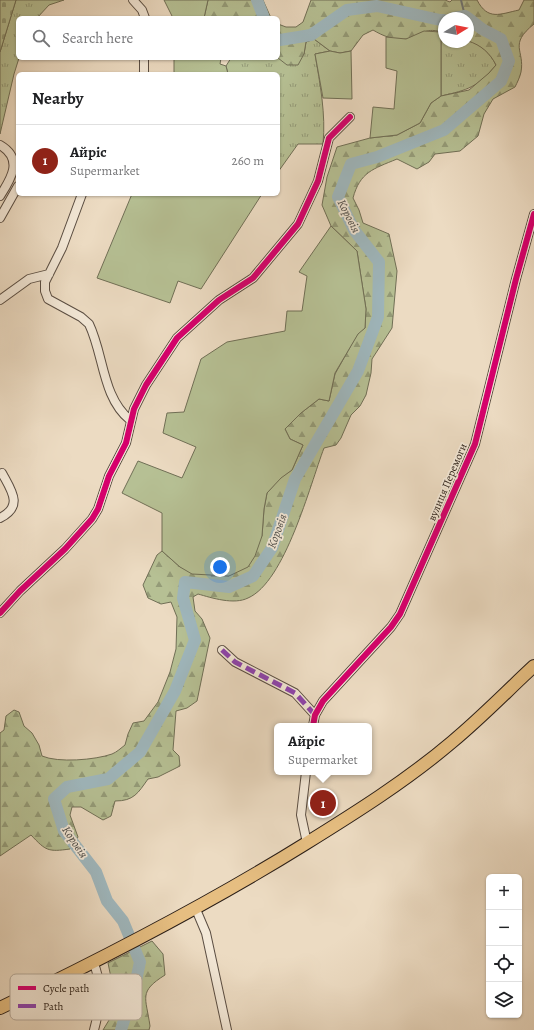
<!DOCTYPE html>
<html lang="en">
<head>
<meta charset="utf-8">
<style>
	:root { --surface:#fff; --page:#f6f6f6; --text:#202124; --muted:#757577; --line:#e0e0e0; --accent:#8f2418 }
	body { margin:0; font-family:Alegreya,serif; background:var(--page); color:var(--text) }
	.controls { position:absolute; right:12px; bottom:12px; display:grid; overflow:hidden; border-radius:6px; box-shadow:0 1px 3px #0004 }
	.controls button { width:36px; height:36px; display:grid; place-items:center; padding:0; border:0; border-bottom:1px solid var(--line); background:var(--surface); color:var(--text); font:20px sans-serif }
	.compass { position:absolute; left:438px; top:12px; width:36px; height:36px; border-radius:50%; background:var(--surface); box-shadow:0 1px 3px #0004; rotate:80deg }
	.you { position:absolute; left:220px; top:567px; width:14px; height:14px; margin:-10px; border:3px solid #fff; border-radius:50%; background:#1a73e8; box-shadow:0 0 0 6px #1a73e833 }
	.badge { display:grid; place-items:center; width:26px; height:26px; border-radius:50%; background:var(--accent); color:#fff; font-size:13px; font-weight:700 }
	.pin { position:absolute; translate:-50% -50%; border:2px solid #fff; box-shadow:0 1px 4px #0006 }
	.popup { position:absolute; left:274px; top:723px; width:98px; height:52px; box-sizing:border-box; display:grid; place-content:center; border-radius:6px; background:var(--surface); filter:drop-shadow(0 1px 3px #0005); font-size:13px; white-space:nowrap; color:var(--muted) }
	.popup b { font-size:15px; color:var(--text) }
	.popup::after { content:''; position:absolute; left:50%; top:100%; margin-left:-8px; border:8px solid transparent; border-top-color:var(--surface) }
	.list { margin:0; padding:0; list-style:none }
	h2 { display:flex; justify-content:space-between; align-items:center; height:52px; margin:0; padding:0 16px; font-size:17px }
	h2 small { font-size:13px; font-weight:400; color:var(--muted) }
	.list li { display:grid; grid-template-columns:26px 1fr auto; gap:12px; align-items:center; box-sizing:border-box; height:72px; padding:0 16px; border-top:1px solid var(--line) }
	.list b { display:block; font-size:15px; white-space:nowrap }
	.list p { margin:0; font-size:13px; white-space:nowrap; color:var(--muted) }
	.list em { font-size:13px; font-style:normal; color:var(--muted) }
	.icon { flex:none; width:22px; height:22px; fill:none; stroke:currentColor; stroke-width:2; stroke-linecap:round; stroke-linejoin:round }
	.map { position:relative; flex:none; width:534px; height:1030px; overflow:hidden }
	.search { position:absolute; background:var(--surface); box-shadow:0 1px 3px #0004; left:16px; top:16px; width:264px; height:44px; display:flex; align-items:center; gap:10px; box-sizing:border-box; padding:0 14px; border-radius:6px; color:var(--muted); font-size:15px }
	.panel { position:absolute; background:var(--surface); box-shadow:0 1px 3px #0004; left:16px; top:72px; width:264px; height:124px; border-radius:6px }
	.map>svg:first-child { display:block }
	.grass { fill:url(#grass-tufts); stroke:#706f56 }
	.forest { fill:url(#forest-firs); stroke:#706f56 }
	.cemetery { fill:url(#cemetery-stones); stroke:#706f56 }
	.green { fill:#b6c094; stroke:#706f56 }
	.lines { fill:none; stroke-linecap:round; stroke-linejoin:round }
	.stream { stroke:#707a7c; stroke-width:2 }
	.river { stroke:#9fb8bf; stroke-width:12 }
	.minor-casing { stroke:#5a4d42; stroke-width:10 }
	.primary-casing { stroke:#2a1e17; stroke-width:14 }
	.minor { stroke:#f3e8d7; stroke-width:8 }
	.primary { stroke:#e6be81; stroke-width:12 }
	.quiet { stroke:#8e44ad; stroke-width:5; stroke-dasharray:10 5; stroke-linecap:butt }
	.cycleway-casing { stroke:#f3e8d7; stroke-width:8 }
	.cycleway { stroke:#d6006c; stroke-width:6 }
	.labels { text-anchor:middle; stroke-width:3.5; stroke-linejoin:round; paint-order:stroke }
	.street-label { font-size:11px; fill:#2a1e17; stroke:#f3e8d7 }
	.water-label { font-size:12px; font-style:italic; fill:#4d4c49; stroke:#f3e8d7 }
	.key { fill:#f3e8d7; stroke:#b7ab9d; stroke-width:1 }
	.key-label { font-size:11px; fill:#2a1e17 }
</style>
</head>
<body>
<div class="map">
<svg width="534" height="1030" viewBox="0 0 534 1030">
	<defs>
		<pattern id="grass-tufts" width="24" height="20" patternUnits="userSpaceOnUse"><rect width="24" height="20" fill="#b6c094"/><path d="M3 7l-1-3M5 7V3M7 7l1-3M15 17l-1-3M17 17v-4M19 17l1-3" fill="none" stroke="#949b78"/></pattern>
		<pattern id="forest-firs" width="22" height="20" patternUnits="userSpaceOnUse"><rect width="22" height="20" fill="#b6c094"/><path d="M5 1l3.5 6h-7zM16 11l3.5 6h-7z" fill="#949b78"/></pattern>
		<pattern id="cemetery-stones" width="16" height="16" patternUnits="userSpaceOnUse"><rect width="16" height="16" fill="#b6c094"/><path d="M2 7V4a2 2 0 0 1 4 0v3zM10 15v-3a2 2 0 0 1 4 0v3z" fill="#949b78"/></pattern>
	</defs>
	<rect width="100%" height="100%" fill="#ecdbc2"/>
	<filter id="stains"><feTurbulence type="fractalNoise" baseFrequency=".005" numOctaves="4"/><feColorMatrix values="0 0 0 0 .2 0 0 0 0 .09 0 0 0 0 .02 0 0 0 .5 -.17"/></filter>
	<radialGradient id="worn" r=".72"><stop offset=".6" stop-color="#630" stop-opacity="0"/><stop offset="1" stop-color="#630" stop-opacity=".3"/></radialGradient>
	<path class="grass" d="M16 0H64L49 5 37 18H18L19 58 14 74 0 134V52Z
		M441 32 444 33V42C452 42 462 41 468 41 480 42 492 56 496 65 478 87 468 90 441 96Z
		M314 39 330 51 315 54C320 84 326 114 323 144H298L278 172V74H228L226 66 231 58H278L304 54 306 42Z"/>
	<path class="forest" d="M208 0H263L271 18H204Z
		M311 0H445L450 2 452 0H477C488 21 500 14 519 10L524 0H534V24C508 45 525 50 521 72 520 77 517 83 515 87L493 99 484 114 478 136 460 151 435 154 429 162 417 169 397 159C373 169 360 172 353 198L359 210 363 223 389 234 397 271 392 328 372 359 371 373 366 395 360 406 351 415 341 438 336 445 324 448C310 485 285 582 248 598 234 605 212 598 198 594L193 597 195 611 202 619 210 638 197 701 187 708 176 711 173 750 179 756 180 766 158 777 148 779C138 793 134 801 115 801L111 816 103 820 81 807H72L70 815 78 837 70 849C48 852 46 851 31 835L0 856V733L4 730 6 716 14 710 19 712 24 726 32 733 39 745 42 756C58 763 95 760 112 754 117 752 121 748 125 745L128 734 133 723 144 721 158 702 170 672 176 649 177 617 171 602 161 604 148 598 143 585 157 555 162 551 180 567 212 575 229 576 262 536 264 509 267 493 281 477 292 470 303 445 290 439 285 429 301 413 319 399 329 401 335 374 358 333 365 328 366 309 357 251 331 226 322 205 327 177 337 147 370 138 397 135 420 123 431 103 441 96 469 90 489 73 496 65C490 53 481 45 468 41V18H444V33C426 26 422 35 407 39 395 41 383 36 373 30L363 35 351 51 340 53 330 51 314 39 306 42 304 54 298 65H287L278 58V24L286 27H296L303 22Z
		M152 941 163 954 165 975C138 992 146 997 150 1026L149 1030H103L117 1007 108 963Z"/>
	<path class="cemetery" d="M0 0H16L0 52Z"/>
	<path class="green" d="M164 0H208L204 18H173Z
		M424 31 441 32V96L431 103 420 123 397 135 370 138 373 107 394 109 397 71 386 68V37L406 39Z
		M330 51 340 53 351 51 352 99 323 98 315 54Z
		M174 58H221L220 64 226 66 228 74H174Z
		M132 194H262L201 289 178 281 170 303 97 278Z
		M331 226 357 251 366 309 365 328 358 334 335 373 329 401 319 399 301 413 285 429 290 439 303 445 292 470 281 478 267 493 264 509 262 536 255 556 248 567 229 576 192 574 180 567 162 551V513L122 493 138 461 182 478 196 447 163 433 167 413 184 412 201 359 227 342 285 331 287 311H302L307 276 299 272Z"/>
	<g class="lines">
		<path class="stream" d="M461 0 465 16"/>
		<path class="river" d="M257 0 264 18
			M454 18 465 16 468 18
			M278 39 280 40 311 35 347 10 377 6 440 20H444
			M121 1030 135 985 140 962 123 921 107 901 96 872 64 831 54 799 67 787 108 779 140 752 175 691 195 640 183 598 185 582 229 587 253 576 272 548 295 479 358 371 378 317 379 262 354 230 338 197 351 164 377 157 444 130 501 81 509 61 501 39 482 29 468 18"/>
		<defs>
			<path id="minor" d="M133 0 142 10 145 18
				M144 58V74
				M0 145C24 159 11 179 0 196
				M82 194 62 248 45 282V291L48 299 81 317 89 324C104 355 102 397 130 420
				M0 218 18 186
				M0 300 29 279 49 274
				M0 518C24 506 11 490 2 473
				M0 613 20 591 65 549 92 519 98 509 109 476 126 443 134 409 146 385 177 338 219 300 253 278 298 224 318 181 329 138 350 117
				M222 650 235 662 295 693 315 715
				M313 726 315 715 323 701 391 627 400 614 475 444 516 279 534 214
				M306 772 301 815 307 843
				M195 907 206 933 227 1030
				M93 962C103 983 100 1008 94 1030"/>
			<path id="primary" d="M0 1008C104 958 207 905 305 844 355 813 406 781 452 742 481 718 507 691 534 666"/>
		</defs>
		<use href="#minor" class="minor-casing"/>
		<use href="#primary" class="primary-casing"/>
		<use href="#minor" class="minor"/>
		<use href="#primary" class="primary"/>
		<path class="quiet" d="M222 650 235 662 295 693 315 715"/>
		<defs>
			<path id="cycleway" d="M0 613 20 591 65 549 92 519 98 509 109 476 126 443 134 409 146 385 177 338 219 300 253 278 298 224 318 181 329 138 350 117
				M313 726 315 715 323 701 391 627 400 614 475 444 516 279 534 214"/>
		</defs>
		<use href="#cycleway" class="cycleway-casing"/>
		<use href="#cycleway" class="cycleway"/>
	</g>
	<g class="labels">
		<g class="street-label">
			<text transform="translate(447 482) rotate(-67)" y="4">вулиця Перемоги</text>
		</g>
		<g class="water-label">
			<text transform="translate(349 216) rotate(63)" y="4">Коровія</text>
			<text transform="translate(277 531) rotate(-70)" y="4">Коровія</text>
			<text transform="translate(75 842) rotate(56)" y="4">Коровія</text>
		</g>
	</g>
	<rect x="10" y="974" width="132" height="46" rx="6" class="key"/>
	<rect x="18" y="986" width="18" height="4" fill="#d6006c"/>
	<rect x="18" y="1004" width="18" height="4" fill="#8e44ad"/>
	<g class="key-label">
		<text x="43" y="992">Cycle path</text>
		<text x="43" y="1010">Path</text>
	</g>
	<rect width="100%" height="100%" filter="url(#stains)"/>
	<rect width="100%" height="100%" fill="url(#worn)"/>
</svg>
<div class="controls">
<button>+</button>
<button>−</button>
<button><svg class="icon" aria-label="locate" viewBox="0 0 24 24"><circle cx="12" cy="12" r="6"/><path d="M12 2v4M12 18v4M2 12h4M18 12h4"/></svg></button>
<button><svg class="icon" aria-label="layers" viewBox="0 0 24 24"><path d="M12 4l9 5-9 5-9-5zM3 14l9 5 9-5"/></svg></button>
</div>
<svg class="compass" viewBox="-18 -18 36 36"><path d="M0-13l5 13h-10z" fill="#e53935"/><path d="M0 13l5-13h-10z" fill="#757577"/></svg>
<div class="you"></div>
<div class="pin badge" style="left:323px;top:803px">1</div>
<div class="popup"><b>Айріс</b>Supermarket</div>
<div class="search"><svg class="icon" aria-label="search" viewBox="0 0 24 24"><circle cx="10" cy="10" r="6"/><path d="M15 15l6 6"/></svg>Search here</div>
<section class="panel">
<h2>Nearby<small></small></h2>
<ul class="list">
<li><span class="badge">1</span><div><b>Айріс</b><p>Supermarket</p></div><em>260 m</em></li>
</ul>
</section>
</div>
</body>
</html>
